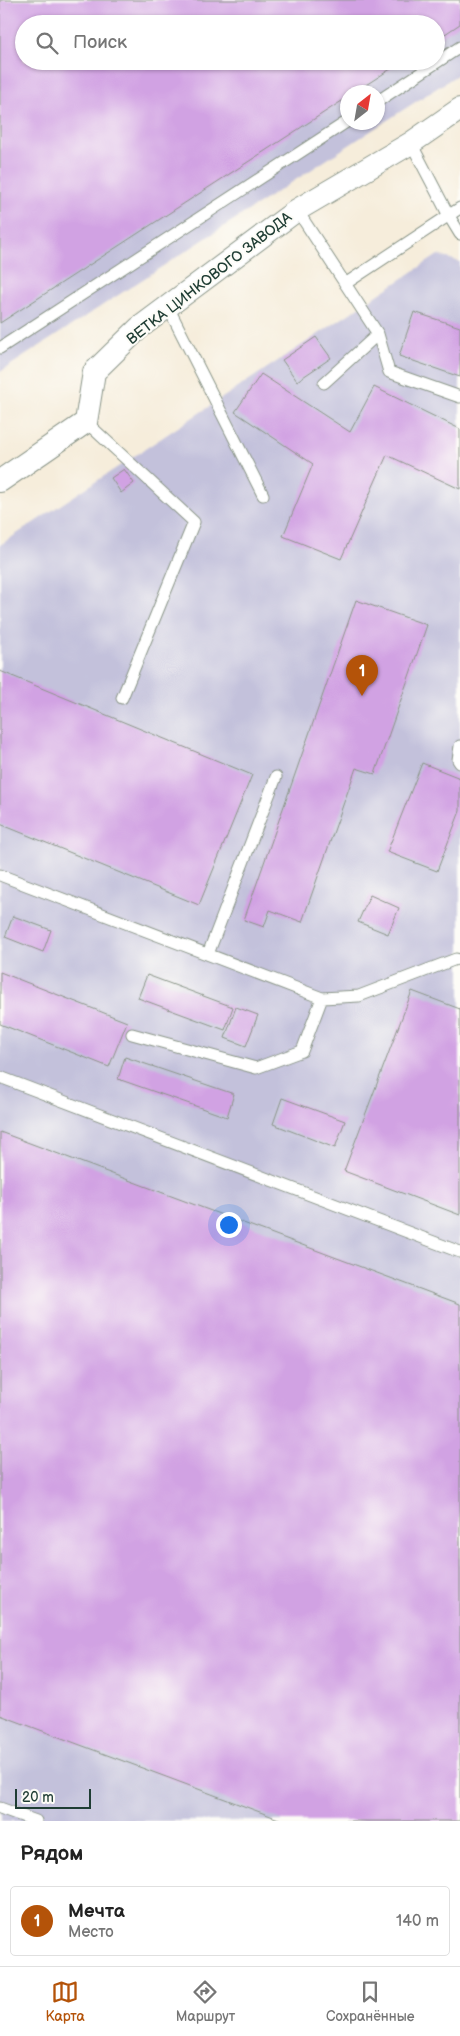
<!DOCTYPE html>
<html lang="ru">
<head>
<meta charset="utf-8">
<style>
	:root { --surface:#fff; --page:#f6f6f6; --text:#222; --muted:#767676; --line:#e0e0e0; --accent:#b45309 }
	body { margin:0; font-family:"Balsamiq Sans",sans-serif; background:var(--page); color:var(--text) }
	.compass { position:absolute; left:340px; top:85px; width:45px; height:45px; border-radius:50%; background:var(--surface); box-shadow:0 1px 4px #0004; rotate:31deg }
	.scale { position:absolute; left:15px; bottom:12px; width:76px; box-sizing:border-box; padding-left:5px; border:2px solid #1f3d34; border-top:0; font-size:14px; line-height:18px; white-space:nowrap; color:#1f3d34; -webkit-text-stroke:4px #fdfcf7; paint-order:stroke }
	.you { position:absolute; left:228px; top:1224px; width:18px; height:18px; margin:-12px; border:4px solid #fff; border-radius:50%; background:#1a73e8; box-shadow:0 0 0 8px #1a73e833 }
	.badge { display:grid; place-items:center; width:32px; height:32px; border-radius:50%; background:var(--accent); color:#fff; font-size:16px; font-weight:700 }
	.pin { position:absolute; translate:-50% -41px; filter:drop-shadow(0 1px 2px #0008) }
	.pin::after { content:''; position:absolute; top:26px; width:18px; height:15px; background:inherit; clip-path:polygon(0 0,100% 0,50% 100%) }
	.list { margin:0; padding:0; list-style:none }
	h2 { display:flex; justify-content:space-between; align-items:center; height:65px; margin:0; padding:0 20px; font-size:21px }
	h2 small { font-size:16px; font-weight:400; color:var(--muted) }
	.list li { display:grid; grid-template-columns:32px 1fr auto; gap:15px; align-items:center; box-sizing:border-box; height:70px; margin:0 10px 10px; padding:0 10px; border:1px solid var(--line); border-radius:5px }
	.list b { display:block; font-size:19px; white-space:nowrap }
	.list p { margin:0; font-size:16px; white-space:nowrap; color:var(--muted) }
	.list em { font-size:16px; font-style:normal; color:var(--muted) }
	.icon { flex:none; width:28px; height:28px; fill:none; stroke:currentColor; stroke-width:2; stroke-linecap:round; stroke-linejoin:round }
	.map { position:relative; flex:none; width:460px; height:1821px; overflow:hidden }
	.search { position:absolute; background:var(--surface); box-shadow:0 1px 4px #0004; left:15px; right:15px; top:15px; height:55px; display:flex; align-items:center; gap:12px; box-sizing:border-box; padding:0 18px; border-radius:28px; color:var(--muted); font-size:19px }
	.sheet { height:145px; background:var(--surface) }
	nav { display:flex; justify-content:space-around; align-items:center; box-sizing:border-box; height:70px; border-top:1px solid var(--line); background:var(--surface); font-size:14px; color:var(--muted) }
	nav a { display:grid; justify-items:center; gap:2px }
	nav .on { color:var(--accent) }
	.map>svg:first-child { display:block }
	.industrial { fill:#c3c1db; fill-rule:evenodd }
	.building { fill:#d1a2e3 }
	.lines { fill:none; stroke-linecap:round; stroke-linejoin:round }
	.lane-casing { stroke:#8a9588; stroke-width:13 }
	.street-casing { stroke:#8a9588; stroke-width:24 }
	.lane { stroke:#fff; stroke-width:11 }
	.street { stroke:#fff; stroke-width:22 }
	.labels { text-anchor:middle; stroke-width:4; stroke-linejoin:round; paint-order:stroke }
	.street-label { font-size:15px; fill:#1f3d34; stroke:#fdfcf7 }
</style>
</head>
<body>
<div class="map">
<svg width="460" height="1821" viewBox="0 0 460 1821">
	<rect width="100%" height="100%" fill="#fdfcf7"/>
	<filter id="ink" filterUnits="userSpaceOnUse"><feTurbulence type="fractalNoise" baseFrequency=".02" numOctaves="2"/><feDisplacementMap in="SourceGraphic" scale="10" xChannelSelector="R" yChannelSelector="G"/><feConvolveMatrix kernelMatrix="1 2 1 2 8 2 1 2 1" color-interpolation-filters="sRGB"/></filter>
	<filter id="wash" filterUnits="userSpaceOnUse"><feTurbulence type="fractalNoise" baseFrequency=".0096" numOctaves="4" result="noise"/><feDisplacementMap in="SourceGraphic" scale="20" xChannelSelector="R" yChannelSelector="G"/><feGaussianBlur stdDeviation="1.12" result="paint"/><feColorMatrix in="noise" values="0 0 0 0 0 0 0 0 0 0 0 0 0 0 0 0 0 1.4 0 .05"/><feComposite in="paint" operator="in"/></filter>
	<g filter="url(#wash)">
		<rect width="100%" height="100%" fill="#f6eddb"/>
		<path class="industrial" d="M0 0H460V73L0 372ZM24 24H436V61H24ZM348 92H378V122H348Z
			M438 255 460 262V1821H0V545Z"/>
		<g id="blocks">
			<path class="building" d="M0 0H460V24L436 40V24H24V61H403L355 92H348V97L0 323Z
				M414 312 460 327V377L399 356Z
				M316 337 331 358 297 381 282 360Z
				M261 374 350 432 374 387 460 429V489L387 455 341 559 283 536 313 464 235 412Z
				M124 469 134 483 121 493 111 478Z
				M356 600 427 625 375 774 356 768 302 922 270 910 264 927 244 920Z
				M0 671 252 775 199 905 0 824Z
				M422 763 460 778V811L437 871 387 852Z
				M370 895 399 908 388 934 358 922Z
				M13 916 51 930 43 952 5 937Z
				M0 972 127 1022 109 1067 0 1024Z
				M147 975 233 1007 225 1030 138 998Z
				M412 991 460 1009V1215L344 1171Z
				M236 1007 258 1015 246 1046 225 1038Z
				M125 1057 234 1094 227 1117 118 1079Z
				M282 1098 345 1121 335 1148 273 1124Z
				M0 1132 460 1304V1821H284L0 1715Z"/>
		</g>
	</g>
	<g filter="url(#ink)">
		<use href="#blocks" fill-opacity="0" stroke="#8a9588" stroke-width="1"/>
		<g class="lines">
			<defs>
				<path id="lane" d="M378 101 460 47
					M411 143 449 216 460 234
					M297 210 378 334 389 372 460 397
					M345 284 460 208
					M168 307 263 495
					M0 348 348 121
					M324 383 378 334
					M86 422 194 522 122 698
					M460 746 458 760 460 763
					M0 875 322 998 359 996 456 959 460 960
					M208 954 276 777
					M132 1034 256 1068 302 1051 322 998
					M0 1077 460 1252
					M0 1808 36 1821"/>
				<path id="street" d="M0 481 86 422 94 372 139 328 297 210 411 143 460 109"/>
			</defs>
			<use href="#lane" class="lane-casing"/>
			<use href="#street" class="street-casing"/>
			<use href="#lane" class="lane"/>
			<use href="#street" class="street"/>
		</g>
	</g>
	<g class="labels">
		<g class="street-label">
			<text transform="translate(209 278) rotate(-38)" y="5">ВЕТКА ЦИНКОВОГО ЗАВОДА</text>
		</g>
	</g>
</svg>
<svg class="compass" viewBox="-18 -18 36 36"><path d="M0-13l5 13h-10z" fill="#e53935"/><path d="M0 13l5-13h-10z" fill="#767676"/></svg>
<div class="scale">20 m</div>
<div class="you"></div>
<div class="pin badge" style="left:362px;top:696px">1</div>
<div class="search"><svg class="icon" aria-label="search" viewBox="0 0 24 24"><circle cx="10" cy="10" r="6"/><path d="M15 15l6 6"/></svg>Поиск</div>
</div>
<section class="sheet">
<h2>Рядом<small></small></h2>
<ul class="list">
<li><span class="badge">1</span><div><b>Мечта</b><p>Место</p></div><em>140 m</em></li>
</ul>
</section>
<nav>
<a class="on"><svg class="icon" aria-label="map" viewBox="0 0 24 24"><path d="M3 6l6-2 6 2 6-2v14l-6 2-6-2-6 2zM9 4v14M15 6v14"/></svg>Карта</a>
<a><svg class="icon" aria-label="directions" viewBox="0 0 24 24"><path d="M12 3l9 9-9 9-9-9zM9 14v-3h6M13 9l2 2-2 2"/></svg>Маршрут</a>
<a><svg class="icon" aria-label="saved" viewBox="0 0 24 24"><path d="M7 4h10v16l-5-4-5 4z"/></svg>Сохранённые</a>
</nav>
</body>
</html>
